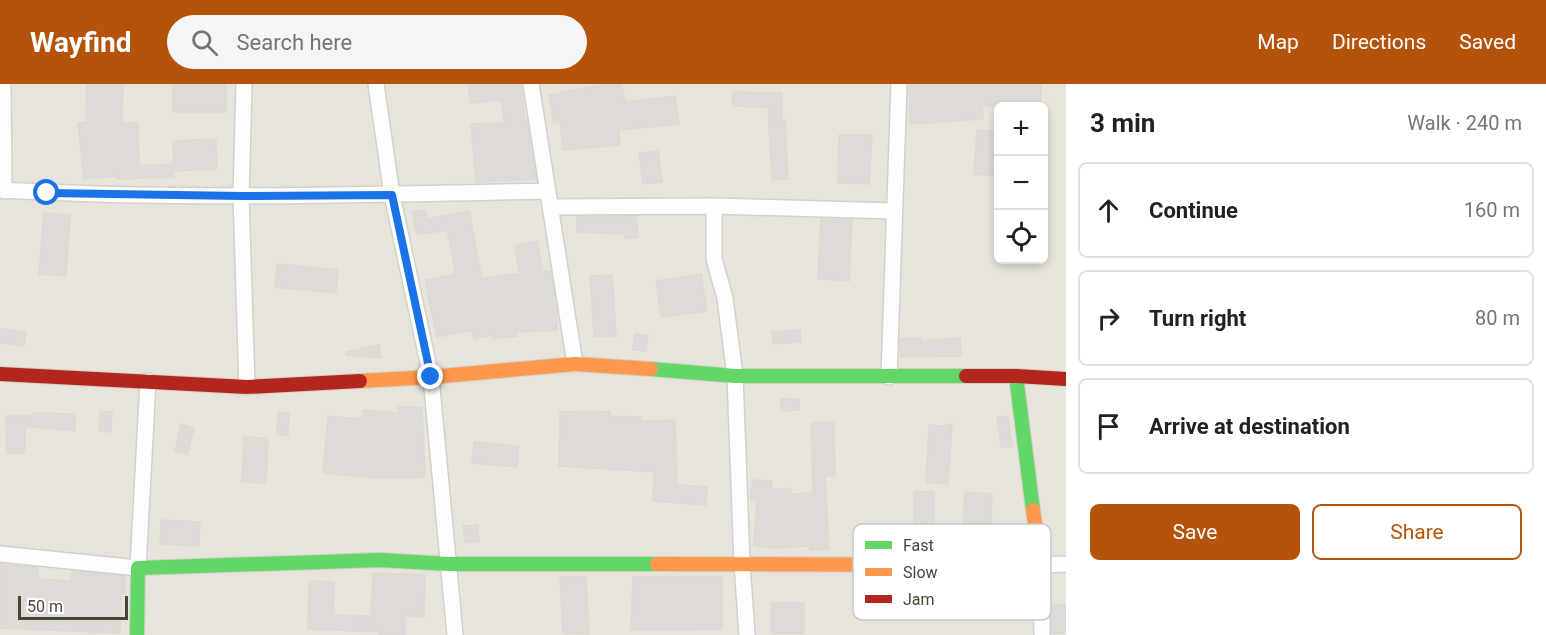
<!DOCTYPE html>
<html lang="en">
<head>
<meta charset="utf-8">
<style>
	:root { --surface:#fff; --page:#f6f6f6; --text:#202124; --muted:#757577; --line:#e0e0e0; --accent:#b45309 }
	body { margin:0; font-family:Roboto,sans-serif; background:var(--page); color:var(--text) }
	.controls { position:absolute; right:18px; top:18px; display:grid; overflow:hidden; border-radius:9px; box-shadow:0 3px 9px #0003 }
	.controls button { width:54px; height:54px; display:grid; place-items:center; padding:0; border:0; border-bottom:2px solid var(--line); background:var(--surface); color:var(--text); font:30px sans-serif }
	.scale { position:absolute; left:18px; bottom:15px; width:110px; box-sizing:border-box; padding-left:6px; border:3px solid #4b4439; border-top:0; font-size:16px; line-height:21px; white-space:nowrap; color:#4b4439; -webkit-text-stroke:4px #fff; paint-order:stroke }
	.stop { position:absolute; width:18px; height:18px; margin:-14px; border:4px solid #1a73e8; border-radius:50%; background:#fff }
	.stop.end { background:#1a73e8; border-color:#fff; box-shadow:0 2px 6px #0008 }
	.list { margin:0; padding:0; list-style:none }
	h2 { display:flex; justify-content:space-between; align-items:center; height:78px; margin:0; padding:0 24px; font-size:26px }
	h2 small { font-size:20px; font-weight:400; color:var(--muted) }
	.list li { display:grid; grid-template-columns:39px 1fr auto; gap:18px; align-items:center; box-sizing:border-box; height:96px; margin:0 12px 12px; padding:0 12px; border:2px solid var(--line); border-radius:9px }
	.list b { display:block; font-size:22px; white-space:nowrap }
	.list em { font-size:20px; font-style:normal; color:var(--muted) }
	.actions { display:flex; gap:12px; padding:18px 24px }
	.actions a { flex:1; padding:14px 0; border:2px solid var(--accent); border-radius:9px; text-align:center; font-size:21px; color:var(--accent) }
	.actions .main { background:var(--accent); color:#fff }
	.icon { flex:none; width:33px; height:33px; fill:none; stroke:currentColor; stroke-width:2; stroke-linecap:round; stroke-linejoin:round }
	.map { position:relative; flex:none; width:1066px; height:551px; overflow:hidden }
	header { display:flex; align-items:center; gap:36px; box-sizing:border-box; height:84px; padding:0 30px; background:var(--accent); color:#fff }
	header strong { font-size:28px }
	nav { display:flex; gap:33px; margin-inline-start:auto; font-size:21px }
	.search { width:420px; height:54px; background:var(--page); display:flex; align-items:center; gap:15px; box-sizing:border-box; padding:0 21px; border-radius:33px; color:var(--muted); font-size:22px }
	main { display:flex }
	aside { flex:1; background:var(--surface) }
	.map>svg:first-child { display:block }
	.residential { fill:#e7e4dc; fill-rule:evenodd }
	.building { fill:#dedbd6; stroke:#dcd9d4; stroke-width:1.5 }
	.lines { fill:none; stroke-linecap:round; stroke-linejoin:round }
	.street-casing { stroke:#d2d0cb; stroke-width:18 }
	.fast-casing { stroke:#d3cfc5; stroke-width:16 }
	.slow-casing { stroke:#d3cfc5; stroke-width:16 }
	.jam-casing { stroke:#d3cfc5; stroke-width:16 }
	.street { stroke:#fdfdfc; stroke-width:15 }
	.fast { stroke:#63d668; stroke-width:14 }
	.slow { stroke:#ff974d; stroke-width:14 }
	.jam { stroke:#b3261e; stroke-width:14 }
	.route { stroke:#1a73e8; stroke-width:8 }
	.key { fill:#fff; stroke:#c9c7c4; stroke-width:1.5 }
	.key-label { font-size:16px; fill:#4b4439 }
</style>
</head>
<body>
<header>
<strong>Wayfind</strong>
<div class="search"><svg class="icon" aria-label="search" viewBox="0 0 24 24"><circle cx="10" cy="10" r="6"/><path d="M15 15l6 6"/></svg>Search here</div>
<nav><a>Map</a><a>Directions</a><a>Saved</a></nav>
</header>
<main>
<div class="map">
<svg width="1066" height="551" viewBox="0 0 1066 551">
	<rect width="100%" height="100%" fill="#f4f2ee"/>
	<path class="residential" d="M0 0H1066V551H0ZM999 22H1044V176H999Z"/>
	<path class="building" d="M87 0H123L122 39H138L139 82 173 80 174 93 117 95V92L84 95 78 39 86 38Z
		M173 0H226V28H173Z
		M468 0H521L525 38H527L536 95 476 98 471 40 504 39 502 16 471 19Z
		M605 0H621L625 18 675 12 679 40 619 46 620 61 563 66 560 37 554 39 549 11Z
		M909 0H1041V22H982L983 35 910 40Z
		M733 8 782 9V36H785L788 95 772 96 768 23 732 22Z
		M977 46 999 48V92L974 90Z
		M839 51H872L869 100 838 99Z
		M216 55 217 85 174 87 173 57Z
		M658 67 662 98 643 100 639 69Z
		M425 126 427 135 469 127 482 195 520 189 514 162 537 157 543 187H551L556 224 557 246 516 248 517 252 493 255 492 251 474 255 472 246 437 253 425 196 456 190 447 146 417 151 412 128Z
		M44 129 70 131 66 192 39 190Z
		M636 132 638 153 625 155 624 150 577 148V133Z
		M821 135 852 136 849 197 818 195Z
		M277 180 338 186 336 209 275 203Z
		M701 190 707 227 661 233 656 197Z
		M612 191 616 252 594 253 590 192Z
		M0 245 26 248 24 262 0 259Z
		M800 246 801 258 773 260 772 248Z
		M635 250 648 252 646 267 633 266Z
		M921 254V257L960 254 961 272 901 273 900 255Z
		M379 261 381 274 346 271V268Z
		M781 315H799V326L781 327Z
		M398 323H422L425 393 380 394 323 389 328 332 363 335V326L398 329Z
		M592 327 610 328V332L642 333 641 337 675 336 677 401 707 403 706 421 653 417 654 388 559 382 560 328Z
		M100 328H112L111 348 99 347Z
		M278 328 289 329 288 352 277 351Z
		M33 329 75 330V347L25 342V369H7L6 332H33Z
		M1008 332 1012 362 1001 363 997 333Z
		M834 338 835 392H825L829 465 810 466V462L776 464 754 462 757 415H751L752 396 772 397 771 406 790 404 791 410 813 409 811 339Z
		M181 340 194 344 187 370 175 367Z
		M952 340 948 400 926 398 929 341 945 342Z
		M244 353 268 354 266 399 242 398Z
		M474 358 519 362 517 383 472 379Z
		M914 408H934V465H914Z
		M965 408 992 410 991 445 963 443Z
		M161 436 200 438 199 462 160 460Z
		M478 441 479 457 465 459 463 442Z
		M0 480 37 484 39 495 71 497 72 487 125 492V509H121L120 549 0 544Z
		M373 489 425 491 424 533 405 532V551H379V548L308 545 309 497 334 498 333 531 371 532Z
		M560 493H586L589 550 563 549Z
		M633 493H722V545L631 546Z
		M771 519H804V549H771Z
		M1051 521H1066V549H1052Z"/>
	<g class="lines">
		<defs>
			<path id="street" d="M3 0 4 107
				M244 0 241 112 247 303
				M376 0 392 111 431 293 455 551
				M531 0 575 280
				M0 106C182 116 365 111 547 107
				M714 122V175L725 214 735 292 742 479 747 551
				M550 123 714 122 894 127
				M889 293 899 0
				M0 470 138 484 148 297
				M1042 551 1041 481 1066 480"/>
			<path id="fast" d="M651 285 735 292H966
				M1016 292 1033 426
				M137 551 138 484 380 476 449 480H657"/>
			<path id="slow" d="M360 297 431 293 575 280 651 285
				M657 480 1041 481 1033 426"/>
			<path id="jam" d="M0 290 247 303 360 297
				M966 292H1016L1066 295"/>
		</defs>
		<use href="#street" class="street-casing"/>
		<use href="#fast" class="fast-casing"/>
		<use href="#slow" class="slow-casing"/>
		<use href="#jam" class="jam-casing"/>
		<use href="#street" class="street"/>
		<use href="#fast" class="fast"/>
		<use href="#slow" class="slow"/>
		<use href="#jam" class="jam"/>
	</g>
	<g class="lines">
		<path class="route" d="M47 109 241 112 392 111 431 293"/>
	</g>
	<rect x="853" y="440" width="198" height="96" rx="9" class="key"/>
	<rect x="865" y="457" width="27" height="8" fill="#63d668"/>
	<rect x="865" y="484" width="27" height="8" fill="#ff974d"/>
	<rect x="865" y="511" width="27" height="8" fill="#b3261e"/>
	<g class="key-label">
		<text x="903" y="467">Fast</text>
		<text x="903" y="494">Slow</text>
		<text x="903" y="521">Jam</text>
	</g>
</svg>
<div class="controls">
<button>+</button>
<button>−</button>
<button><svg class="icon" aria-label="locate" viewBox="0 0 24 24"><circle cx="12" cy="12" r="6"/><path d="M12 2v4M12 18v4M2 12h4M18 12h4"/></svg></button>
</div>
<div class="scale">50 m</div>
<div class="stop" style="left:47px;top:109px"></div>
<div class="stop end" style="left:431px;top:293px"></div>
</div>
<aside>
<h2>3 min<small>Walk · 240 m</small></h2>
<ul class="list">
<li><svg class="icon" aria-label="ahead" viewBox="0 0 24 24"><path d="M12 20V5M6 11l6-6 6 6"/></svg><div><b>Continue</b></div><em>160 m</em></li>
<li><svg class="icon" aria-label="right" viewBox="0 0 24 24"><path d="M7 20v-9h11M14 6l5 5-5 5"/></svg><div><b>Turn right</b></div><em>80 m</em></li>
<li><svg class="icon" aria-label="arrive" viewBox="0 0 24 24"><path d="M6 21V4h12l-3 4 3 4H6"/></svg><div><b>Arrive at destination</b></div></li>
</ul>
<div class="actions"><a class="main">Save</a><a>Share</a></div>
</aside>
</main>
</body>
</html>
